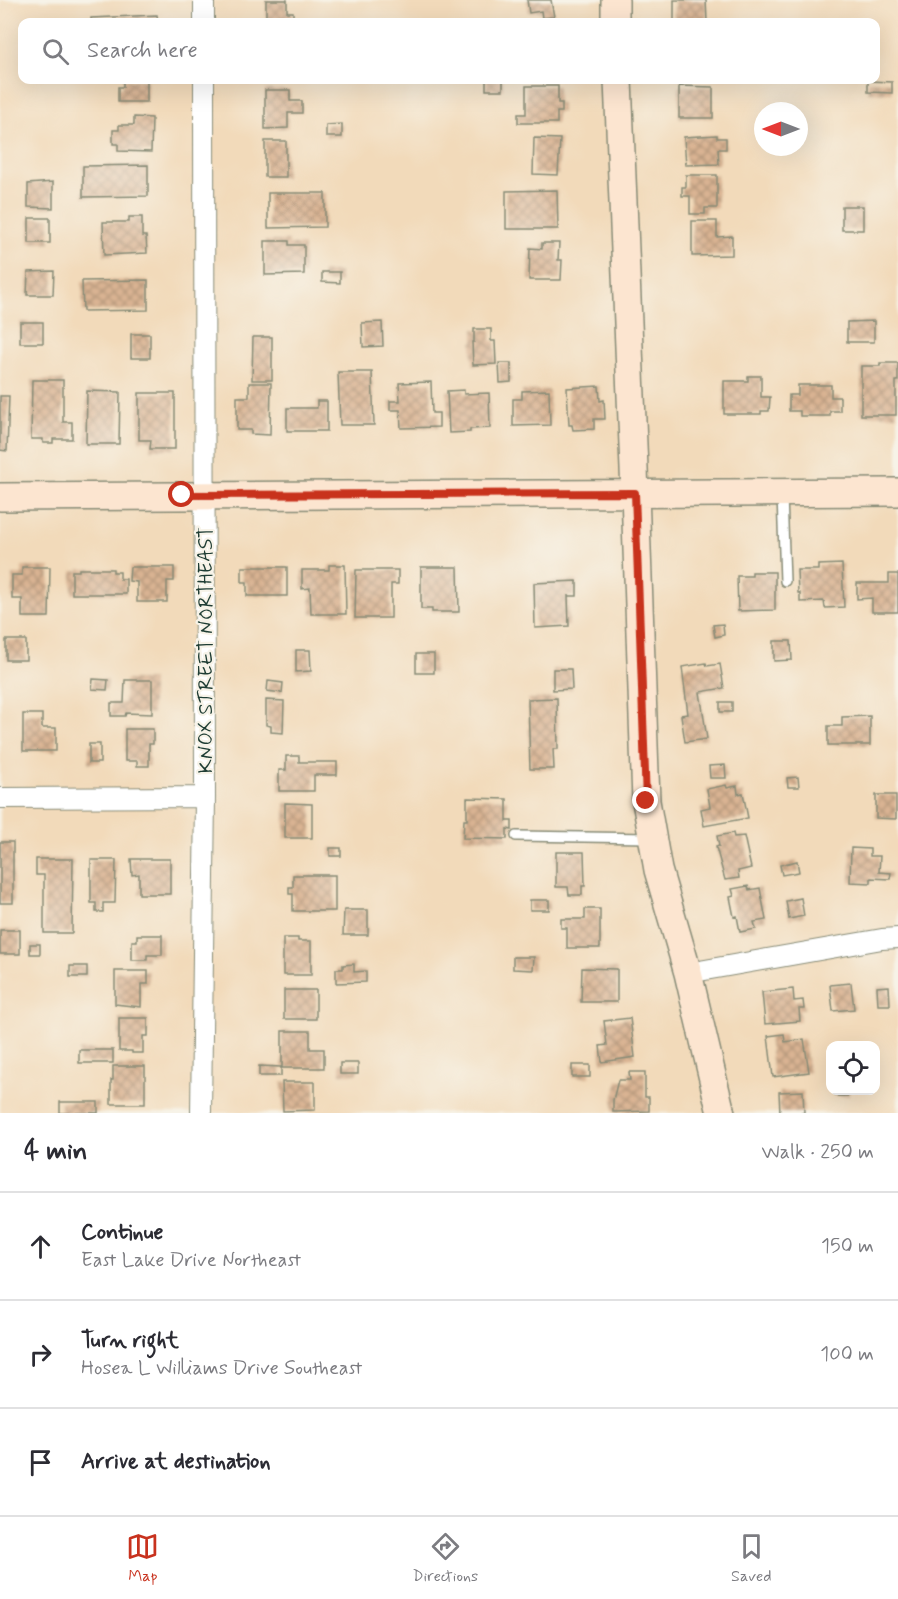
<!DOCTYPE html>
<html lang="en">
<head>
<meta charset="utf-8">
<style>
	:root { --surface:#fff; --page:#f7f7f7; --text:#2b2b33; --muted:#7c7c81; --line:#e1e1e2; --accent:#c8321e }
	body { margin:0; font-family:Mynerve,sans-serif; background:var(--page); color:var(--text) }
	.controls { position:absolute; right:18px; bottom:18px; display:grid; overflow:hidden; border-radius:12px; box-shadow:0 6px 24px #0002 }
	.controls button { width:54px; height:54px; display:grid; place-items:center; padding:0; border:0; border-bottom:2px solid var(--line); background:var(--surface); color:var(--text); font:30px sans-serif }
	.compass { position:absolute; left:754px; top:102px; width:54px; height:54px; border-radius:50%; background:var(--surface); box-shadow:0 6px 24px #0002; rotate:270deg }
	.stop { position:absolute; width:18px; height:18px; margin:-14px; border:4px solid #c8321e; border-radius:50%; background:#fff }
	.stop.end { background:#c8321e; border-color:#fff; box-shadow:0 2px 6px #0008 }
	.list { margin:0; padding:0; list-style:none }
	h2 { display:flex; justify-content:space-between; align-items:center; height:78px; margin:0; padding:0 24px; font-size:26px }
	h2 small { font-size:20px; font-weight:400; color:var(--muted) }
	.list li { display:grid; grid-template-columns:39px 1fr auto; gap:18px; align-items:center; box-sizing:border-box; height:108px; padding:0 24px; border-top:2px solid var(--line) }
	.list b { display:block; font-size:22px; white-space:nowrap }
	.list p { margin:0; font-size:20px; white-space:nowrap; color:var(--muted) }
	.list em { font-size:20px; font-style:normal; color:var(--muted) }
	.icon { flex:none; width:33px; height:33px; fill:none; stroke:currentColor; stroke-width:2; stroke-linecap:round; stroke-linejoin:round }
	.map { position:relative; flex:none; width:898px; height:1113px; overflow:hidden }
	.search { position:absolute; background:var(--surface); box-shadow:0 6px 24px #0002; left:18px; right:18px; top:18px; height:66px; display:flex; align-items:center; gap:15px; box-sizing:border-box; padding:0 21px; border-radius:12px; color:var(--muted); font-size:22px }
	.sheet { height:402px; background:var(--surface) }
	nav { display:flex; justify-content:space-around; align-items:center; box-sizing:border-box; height:84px; border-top:2px solid var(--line); background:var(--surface); font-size:16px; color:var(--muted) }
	nav a { display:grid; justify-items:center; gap:3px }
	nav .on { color:var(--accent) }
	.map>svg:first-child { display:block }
	.building { fill:url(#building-cross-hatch) }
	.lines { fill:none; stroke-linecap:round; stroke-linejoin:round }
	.lane-casing { stroke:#888c77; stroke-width:12 }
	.street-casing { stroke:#888c77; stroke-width:22 }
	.secondary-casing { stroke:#888c77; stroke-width:30 }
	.lane { stroke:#fff; stroke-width:9 }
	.street { stroke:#fff; stroke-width:20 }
	.secondary { stroke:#fce5d0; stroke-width:27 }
	.route { stroke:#c8321e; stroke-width:8 }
	.labels { text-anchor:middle; stroke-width:4.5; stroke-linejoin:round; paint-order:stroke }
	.street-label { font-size:20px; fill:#1f3d34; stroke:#f7f3e8 }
</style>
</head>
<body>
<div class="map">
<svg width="898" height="1113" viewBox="0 0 898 1113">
	<defs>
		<pattern id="building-cross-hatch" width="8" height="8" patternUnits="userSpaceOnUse" patternTransform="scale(1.5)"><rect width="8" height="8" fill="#dab493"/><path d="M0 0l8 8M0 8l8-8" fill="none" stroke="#b09479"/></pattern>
	</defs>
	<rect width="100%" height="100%" fill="#f7f3e8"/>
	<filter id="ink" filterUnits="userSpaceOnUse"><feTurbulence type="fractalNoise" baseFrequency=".0167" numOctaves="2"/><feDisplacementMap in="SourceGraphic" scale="12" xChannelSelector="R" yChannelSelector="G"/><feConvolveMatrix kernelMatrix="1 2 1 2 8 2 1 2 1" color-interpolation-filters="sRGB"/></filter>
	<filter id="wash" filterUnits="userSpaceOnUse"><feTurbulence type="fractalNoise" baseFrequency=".008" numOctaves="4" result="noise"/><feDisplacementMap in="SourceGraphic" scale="24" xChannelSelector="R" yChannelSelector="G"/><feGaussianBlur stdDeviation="1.35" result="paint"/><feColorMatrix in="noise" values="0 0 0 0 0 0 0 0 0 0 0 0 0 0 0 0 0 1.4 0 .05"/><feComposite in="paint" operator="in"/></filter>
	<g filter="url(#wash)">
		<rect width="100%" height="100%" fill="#f2daba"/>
		<g id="blocks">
			<path class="building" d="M266 0H287V12H293V22H266Z
				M527 0H551L554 17 542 18 541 11 529 13Z
				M674 0H706L707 22H674Z
				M157 15 158 22H91V18Z
				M123 80H147V102H118V87H123Z
				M486 80H503V90H486Z
				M868 81 892 82V93L868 92Z
				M526 86H558V103H562V112H557V123H518V114H526Z
				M679 86 713 87V118H679Z
				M265 90H290V101H302V113H288V128L265 129Z
				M134 117 152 118 151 152 118 151V144H113V130H119V125H134Z
				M342 124V137H326V125Z
				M717 135V138H726V149H718L719 164 686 165 684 137Z
				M534 138 560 139 558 175 533 174Z
				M265 141H286V177H265Z
				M148 165V196L83 197V166Z
				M686 175H717V208H705V214H690V196H682V187H686Z
				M53 182V208L28 207V184Z
				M557 190 558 229H506V191Z
				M268 193H325V227L268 228Z
				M842 206H863V230H842Z
				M129 217H142V236H146L147 253 104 255 103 222H129Z
				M29 218H50V243H29Z
				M692 221H717V237L732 236V255L692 256Z
				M265 241H289V245H304V274L265 275Z
				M542 243H559L558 260H562L561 280H529L530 248 542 249Z
				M54 271 53 295H27L28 272Z
				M322 272H340V283L322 282Z
				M148 280V310L83 311 82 281Z
				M874 321V342H847V322Z
				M20 322H43V343H20Z
				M382 322 383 346 363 347 362 323Z
				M474 329H491V341H495L496 364 473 365 472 342H474Z
				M131 334H150V358H131Z
				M253 337H272V380H252Z
				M499 363H511V382L500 383Z
				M880 363H898V381H896V415H861V366H880Z
				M338 372H372L374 425H340Z
				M748 376H761V397H770L769 411H761V414H724V381H748Z
				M32 380H63V422H72V439H53V443H43V439H31Z
				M431 382 432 413H439V427L401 428 400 410H390V401H400L399 383Z
				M249 383H271L270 435 251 434V430H237V397H249Z
				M798 385H831V397H840V411H830V416H800V411H789V395H798Z
				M599 386 600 401 604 400 605 419H594V429L573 430 572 425H569L567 388Z
				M464 390V394L489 393 490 428 470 429V432L449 433 447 391Z
				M549 390 550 425 513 426V399H522V391Z
				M87 391 120 392 119 444H86Z
				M139 393H175V449H150L151 440H139Z
				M0 396H9L7 451 0 450Z
				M317 401H327V431H287V408H317Z
				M842 564 844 607 825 608 824 601 800 602V593H798L797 570H818V565Z
				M329 565H345L346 614H311L310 588 302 589V570H329Z
				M22 567H50L49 617H22V599H12V575H22Z
				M130 567H174V581H167V602H137V582L129 581Z
				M242 567H287V596H247V582H242Z
				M421 567H458L459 612H432V609H421Z
				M79 569H113V572H120V579H126V594H72V571H79Z
				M356 570H398V584H391V618H355Z
				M752 572H775V610L738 611 737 576H752Z
				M889 574H898V612H872V598L857 599V583H889Z
				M577 581V596H568L569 626 535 628 534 583Z
				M723 624 724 635 715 637 713 625Z
				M6 640H26V660H6Z
				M774 641H791L792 660 774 661Z
				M296 650H310L311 671 296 672Z
				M416 654H434V673H416Z
				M706 663 707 666 720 664 724 688 700 692 707 739 685 742 681 715 688 714 682 667Z
				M553 669H571L572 689 553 690Z
				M93 679 108 680 107 690 92 689Z
				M125 680H152V714L126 713 125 716H111V703H124Z
				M268 681 283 683 282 693 267 691Z
				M557 698 558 749H553L554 769H530L528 699Z
				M266 700 284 701 283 733 271 732V726L266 725Z
				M720 702H732V712H720Z
				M23 714H42V728H56V751H23Z
				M870 716V745H828V726H842V717Z
				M125 729H153V744H149V766H137V761H125Z
				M89 744H100V763H89Z
				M286 756H299V762H337V775H314V791H279V770H286Z
				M725 765 726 778H710L709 766Z
				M798 777 799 787H788L787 778Z
				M726 785 727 788 737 786 738 794 743 793 748 818 704 826 701 809 710 807 707 789Z
				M876 795H896V819L876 818Z
				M467 798 507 799V821H512V830L507 829V839L463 838 464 820H467Z
				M285 803 312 804V838H285Z
				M733 833 734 837 744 836 751 868 738 871 739 878 725 880 716 847 719 846 717 836Z
				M0 842H13V903H0Z
				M330 848H341V856H330Z
				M851 848 870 849V856H880L879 872 891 873 890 879 871 878V883L850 882Z
				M556 852H584L585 886H582V895H569L568 887H556Z
				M36 859H73L72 933H44V875H36Z
				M131 859H170V894H139V874L132 875Z
				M91 860H116L115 903H103V912H96V903H91Z
				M797 861 799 872 782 875 780 865Z
				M293 875H335V911H293V894H289V887H293Z
				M748 886 749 890 760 888 766 920 754 922 756 929 740 932 737 916 734 917 730 897 734 896 732 889Z
				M801 898 804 916 789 919 786 901Z
				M530 900H549V910H530Z
				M585 909H600V948H567V928H561V919H585Z
				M344 910H368V935H343Z
				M0 930H20V954H0Z
				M137 935H162V955H147V960H132V941H137Z
				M283 938H298V941H311V975H283Z
				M30 944H40V954H30Z
				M513 957H534L533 970 513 969Z
				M354 964V972L366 971V982L336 983V969H343V965Z
				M70 966H87V977H70Z
				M582 968 617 969V1002H581Z
				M115 971H148V984H141V1007L115 1004Z
				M851 983 854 1009 833 1011 830 985Z
				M889 986 890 1005H878L877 987Z
				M793 989 794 1001 803 1000 804 1009H799L800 1021 765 1024 762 992Z
				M284 990H316V1019H284Z
				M119 1018H148V1036H143V1053H132V1051H119Z
				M630 1018 635 1057 602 1062 600 1046 607 1045 604 1021Z
				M282 1031H310V1049H324V1068H282Z
				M784 1034 785 1042 804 1039 809 1072 773 1077 768 1036Z
				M79 1050H113V1063H79Z
				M340 1063H358V1074H340Z
				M572 1065H590V1077H572Z
				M113 1066H145V1104H111V1080H113Z
				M259 1066 281 1067V1076H259Z
				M629 1072H645V1097H649V1111L613 1112V1100L618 1080H630Z
				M282 1082H315V1110L283 1111Z
				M835 1090H849V1096H835Z
				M803 1091 804 1113H780L779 1092Z
				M60 1102H98V1113H60Z"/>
		</g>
	</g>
	<g filter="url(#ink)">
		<use href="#blocks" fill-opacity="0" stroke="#888c77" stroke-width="1.5"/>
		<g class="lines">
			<defs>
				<path id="lane" d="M782 495 785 581
					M516 836 650 838"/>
				<path id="street" d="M204 0V22
					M0 798 205 797
					M688 973 882 939 898 938
					M201 1113 205 797 204 80"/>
				<path id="secondary" d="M615 0V22
					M618 80 635 493 646 801 658 870 688 973 721 1113
					M0 497 898 492"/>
			</defs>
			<use href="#lane" class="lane-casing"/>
			<use href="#street" class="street-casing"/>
			<use href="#secondary" class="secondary-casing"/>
			<use href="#lane" class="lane"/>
			<use href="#street" class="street"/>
			<use href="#secondary" class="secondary"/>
		</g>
	</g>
	<g class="lines" filter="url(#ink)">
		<path class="route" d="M182 495 635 493 646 801"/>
	</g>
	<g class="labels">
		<g class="street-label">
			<text transform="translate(205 650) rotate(-90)" y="7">KNOX STREET NORTHEAST</text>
		</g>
	</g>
</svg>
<div class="controls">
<button><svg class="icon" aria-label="locate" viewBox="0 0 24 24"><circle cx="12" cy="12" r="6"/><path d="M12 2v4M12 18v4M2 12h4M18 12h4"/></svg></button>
</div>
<svg class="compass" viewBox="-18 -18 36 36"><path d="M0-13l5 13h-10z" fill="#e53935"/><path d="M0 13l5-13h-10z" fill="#7c7c81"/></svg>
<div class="stop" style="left:182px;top:495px"></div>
<div class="stop end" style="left:646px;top:801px"></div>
<div class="search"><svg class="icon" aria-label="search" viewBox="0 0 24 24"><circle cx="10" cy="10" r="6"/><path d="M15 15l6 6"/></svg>Search here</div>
</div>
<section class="sheet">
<h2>4 min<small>Walk · 250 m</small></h2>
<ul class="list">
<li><svg class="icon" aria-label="ahead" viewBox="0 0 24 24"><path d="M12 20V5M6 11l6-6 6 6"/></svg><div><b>Continue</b><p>East Lake Drive Northeast</p></div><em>150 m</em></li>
<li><svg class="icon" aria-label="right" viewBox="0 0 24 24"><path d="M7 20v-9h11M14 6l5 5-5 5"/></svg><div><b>Turn right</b><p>Hosea L Williams Drive Southeast</p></div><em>100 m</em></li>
<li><svg class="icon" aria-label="arrive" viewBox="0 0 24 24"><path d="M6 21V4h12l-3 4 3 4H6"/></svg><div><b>Arrive at destination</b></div></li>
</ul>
</section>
<nav>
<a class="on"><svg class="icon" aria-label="map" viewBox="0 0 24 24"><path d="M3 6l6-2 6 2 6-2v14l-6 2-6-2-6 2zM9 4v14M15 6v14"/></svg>Map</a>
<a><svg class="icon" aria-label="directions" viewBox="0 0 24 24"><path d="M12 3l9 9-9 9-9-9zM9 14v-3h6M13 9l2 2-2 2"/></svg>Directions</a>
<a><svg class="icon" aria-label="saved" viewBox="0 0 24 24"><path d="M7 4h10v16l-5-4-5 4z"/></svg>Saved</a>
</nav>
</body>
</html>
